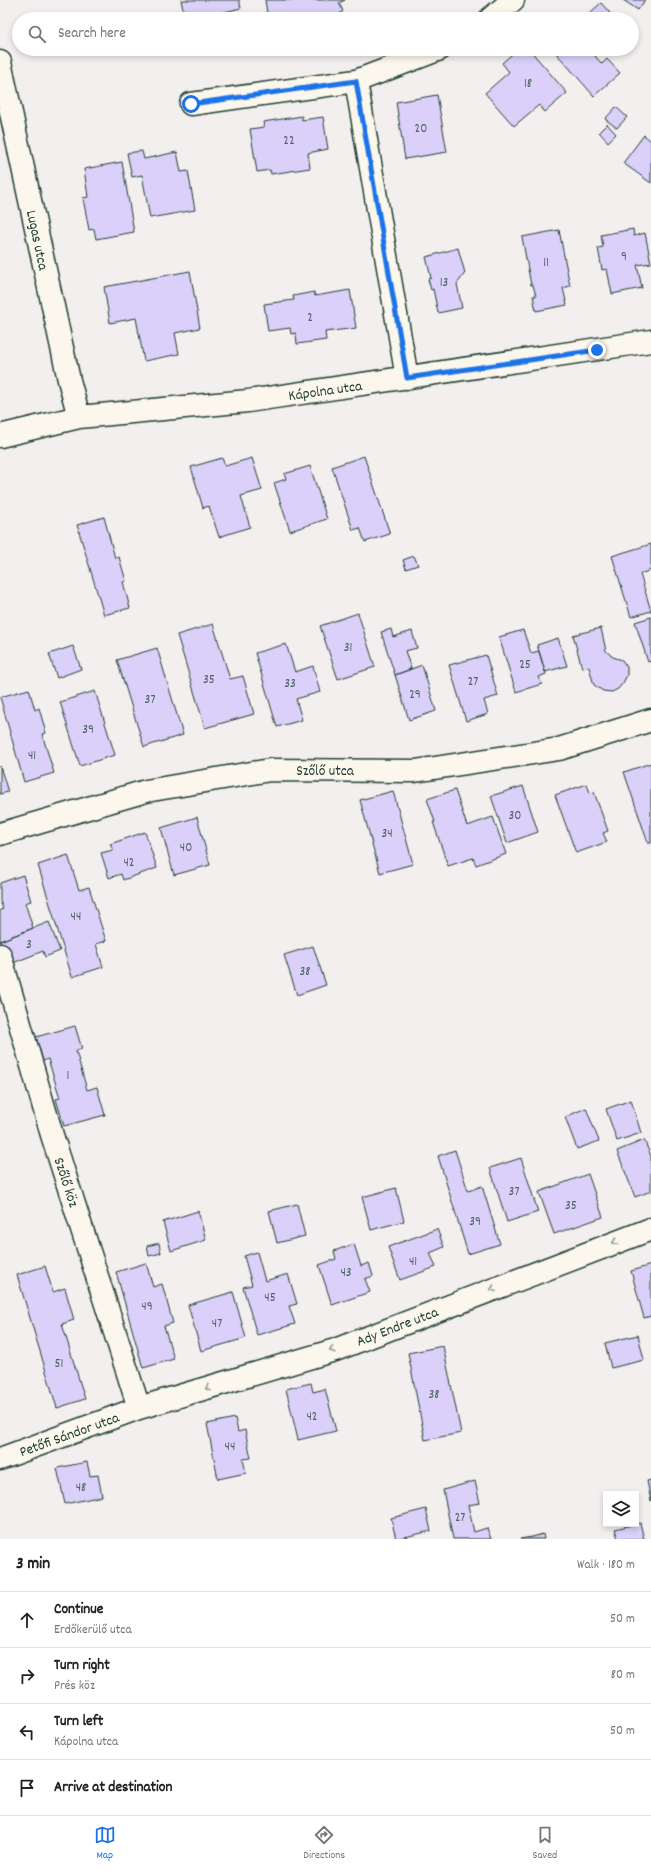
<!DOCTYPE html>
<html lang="en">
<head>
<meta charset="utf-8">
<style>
	:root { --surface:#fff; --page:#f6f6f6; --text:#222; --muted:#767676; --line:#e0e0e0; --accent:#1a73e8 }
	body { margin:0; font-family:Dekko,sans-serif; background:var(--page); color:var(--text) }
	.controls { position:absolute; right:12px; bottom:12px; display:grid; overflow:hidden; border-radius:0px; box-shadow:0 2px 6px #0003 }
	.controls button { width:36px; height:36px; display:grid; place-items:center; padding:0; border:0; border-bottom:1px solid var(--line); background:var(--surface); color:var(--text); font:20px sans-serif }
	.stop { position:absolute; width:12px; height:12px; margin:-9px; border:3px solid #1a73e8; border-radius:50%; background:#fff }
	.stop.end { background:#1a73e8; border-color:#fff; box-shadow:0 1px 4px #0008 }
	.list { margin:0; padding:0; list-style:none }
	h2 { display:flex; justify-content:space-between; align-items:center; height:52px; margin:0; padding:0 16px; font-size:17px }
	h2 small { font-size:13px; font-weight:400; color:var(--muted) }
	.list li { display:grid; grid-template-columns:26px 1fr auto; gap:12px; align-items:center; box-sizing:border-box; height:56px; padding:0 16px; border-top:1px solid var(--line) }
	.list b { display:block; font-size:15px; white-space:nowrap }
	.list p { margin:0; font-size:13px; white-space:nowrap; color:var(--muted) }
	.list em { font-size:13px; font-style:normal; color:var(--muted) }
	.icon { flex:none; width:22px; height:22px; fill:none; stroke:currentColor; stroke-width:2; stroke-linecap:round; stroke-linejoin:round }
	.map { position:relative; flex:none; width:651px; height:1539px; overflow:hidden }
	.search { position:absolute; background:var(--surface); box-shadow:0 2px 6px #0003; left:12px; right:12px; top:12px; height:44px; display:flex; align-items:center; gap:10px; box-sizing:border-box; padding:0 14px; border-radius:22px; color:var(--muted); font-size:15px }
	.sheet { height:276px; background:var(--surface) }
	nav { display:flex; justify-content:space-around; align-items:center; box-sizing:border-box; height:56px; border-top:1px solid var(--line); background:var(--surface); font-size:11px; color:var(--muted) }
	nav a { display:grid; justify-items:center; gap:2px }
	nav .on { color:var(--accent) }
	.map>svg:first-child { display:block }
	.building { fill:#dad0f9; stroke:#1f3d34 }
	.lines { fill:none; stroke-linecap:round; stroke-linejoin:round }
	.street-casing { stroke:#1f3d34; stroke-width:25 }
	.street { stroke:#fbf7ec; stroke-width:22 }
	.oneway { stroke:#8d9a90 }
	.route { stroke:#1a73e8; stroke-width:5 }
	.labels { text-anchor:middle; stroke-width:3; stroke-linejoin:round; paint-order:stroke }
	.number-label { font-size:13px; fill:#4e6265 }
	.street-label { font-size:15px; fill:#1f3d34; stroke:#fbf7ec }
</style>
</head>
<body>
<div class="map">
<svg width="651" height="1539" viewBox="0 0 651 1539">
	<rect width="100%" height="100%" fill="#f4efef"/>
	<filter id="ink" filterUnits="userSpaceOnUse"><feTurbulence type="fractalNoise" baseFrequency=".025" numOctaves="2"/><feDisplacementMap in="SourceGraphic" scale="8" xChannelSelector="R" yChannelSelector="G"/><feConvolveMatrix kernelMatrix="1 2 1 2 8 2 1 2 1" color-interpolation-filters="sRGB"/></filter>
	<g filter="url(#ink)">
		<path class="building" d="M181 0H239L241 8 216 14 217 19H185Z
			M265 0H345L339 3 343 11 334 19H312L310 17 302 19H268Z
			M623 0H645L638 10Z
			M601 3 610 13 608 14 612 19H583Z
			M518 49H529L567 93 545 112 539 105 514 126 485 93 509 72 502 63Z
			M560 49H603L595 56 602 64 607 59 620 73 594 96 556 53Z
			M437 95 447 152 405 159 396 102Z
			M616 107 627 117 617 128 605 119Z
			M302 116V120L323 117 328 149 308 153 310 168 271 174 270 170 257 172 250 129 264 127 263 122Z
			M607 124 616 134 608 142 599 132Z
			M644 135 651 141V183L623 163Z
			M142 151 144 159 177 152 181 172 188 171 195 210 150 218 142 175 132 177 127 153Z
			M122 162 134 232 96 239 94 229 89 230 83 198 88 197 84 169Z
			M633 229 634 236 645 233 651 263 637 265 642 288 612 294 607 269 602 270 598 248 603 247 601 235Z
			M559 230 570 286 563 288 567 305 536 311 533 296H536L533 285H531L522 237Z
			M458 248 465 273 457 284 462 308 438 313 433 289 431 290 428 279 431 278 426 257Z
			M190 271 200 328 175 333 179 354 144 361 136 318 110 323 104 287Z
			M350 290 356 328 325 332 326 340 297 344 296 333 291 334 290 328 268 331 264 304 294 300 293 296 314 292 315 296Z
			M364 456 390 534 365 542 360 528 353 530 332 467Z
			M222 458 225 466 252 458 262 490 241 496 250 527 219 537 209 506 203 508 191 467Z
			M310 466 327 519 290 531 274 483 286 479 284 474Z
			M104 517 115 558 119 557 126 581 123 582 130 608 104 615 77 525Z
			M651 544V570L640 574 651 611 631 617 612 556Z
			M414 556 418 565 406 569 403 560Z
			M358 613 375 667 338 679 320 626Z
			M651 617V661L648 662 635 622Z
			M213 624 230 679 243 676 254 714 205 728 177 635Z
			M601 628 606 651 613 657 622 660 627 667V675L623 683 618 689 612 692 603 691 594 685 589 667 582 668 573 635Z
			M391 629 393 637 412 631 417 648 405 651 411 669 395 675 381 632Z
			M523 630 531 653 539 651 546 674 539 677 542 684 516 692 499 637Z
			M558 638 567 666 545 672 537 645Z
			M286 644 295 672 313 666 320 692 296 699 302 720 277 727 255 653Z
			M73 646 81 669 57 678 49 654Z
			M157 648 183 735 144 747 117 660Z
			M486 655 498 696 484 700 488 714 466 721 449 665Z
			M422 665 436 711 409 720 395 675Z
			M29 689 35 710 39 708 46 733 42 734 54 773 24 782 0 697Z
			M95 691 115 755 80 766 60 702Z
			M651 763V843H648L624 772Z
			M0 766 8 792 0 794Z
			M587 784 590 793 594 792 608 831 603 833 607 842 576 853 555 795Z
			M523 786 538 832 507 843 491 796Z
			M455 790 467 826 493 817 506 854 476 865 473 858 448 866 433 822H435L427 799Z
			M393 791 413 864 380 873 360 800Z
			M197 817 210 865 174 875 161 828Z
			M145 832 157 868 123 880 121 874 109 878 101 853 113 850 110 844Z
			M68 855 79 890 89 887 106 941 96 944 103 967 72 977 38 865Z
			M23 875 31 901 25 903 33 928 0 941V910L3 909 0 901V883Z
			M49 922 60 951 45 957 43 951 8 965 0 941Z
			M313 946 326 985 297 995 284 955Z
			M75 1026 82 1049 76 1051 87 1090 97 1087 105 1115 64 1126 56 1099 60 1098 48 1059 43 1061 36 1037Z
			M631 1100 641 1133 617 1141 606 1109Z
			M586 1108 599 1141 577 1149 565 1117Z
			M644 1140 651 1156V1191L635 1197 617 1151Z
			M455 1150 468 1191 482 1186 500 1244 468 1254 438 1156Z
			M521 1158 538 1212 507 1222 490 1168Z
			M588 1174 603 1217 554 1234 539 1192Z
			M396 1188 404 1221 371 1230 362 1197Z
			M297 1204 305 1236 277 1243 269 1211Z
			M198 1211 206 1240 171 1251 163 1222Z
			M437 1229 444 1247 430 1253 436 1267 400 1280 388 1247Z
			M159 1243 161 1253 149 1256 147 1246Z
			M354 1244 361 1266 369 1263 373 1276 365 1279 370 1292 332 1305 319 1265 336 1259 334 1251Z
			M257 1252 265 1281 288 1274 297 1304 289 1306 295 1324 257 1335 243 1287 252 1285 244 1256Z
			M146 1263 153 1287 162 1284 173 1323 164 1326 174 1359 143 1368 116 1272Z
			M651 1265V1316L644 1318 631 1271Z
			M45 1266 53 1292 65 1288 74 1320 62 1324 85 1399 57 1408 17 1275Z
			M233 1292 246 1338 201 1351 188 1305Z
			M638 1335 644 1360 611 1368 605 1343Z
			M443 1346 461 1433 425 1440 408 1353Z
			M311 1383 313 1392 325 1389 336 1431 298 1440 286 1389Z
			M235 1418 238 1432 245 1430 251 1458 243 1459 246 1473 218 1479 207 1424Z
			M87 1462 90 1476 98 1475 102 1496 65 1504 57 1468Z
			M651 1480V1501L647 1481Z
			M475 1481 480 1503 468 1505 474 1532 487 1528 491 1539H453L443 1490Z
			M426 1509 431 1531 396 1539 391 1518Z
			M640 1523 644 1539H618L615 1529Z
			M543 1534 544 1539H520L532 1537Z"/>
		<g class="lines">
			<defs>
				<path id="street" d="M490 19 513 0
					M0 62 69 380 79 417
					M356 81 407 378
					M191 104 356 81 440 49
					M0 436 79 417 248 401 651 341
					M0 834 146 791 270 770 415 771 559 749 651 720
					M0 955 52 1135 139 1408
					M0 1459 139 1408 335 1350 651 1229"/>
			</defs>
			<use href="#street" class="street-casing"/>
			<use href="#street" class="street"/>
		</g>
		<defs><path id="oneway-chevron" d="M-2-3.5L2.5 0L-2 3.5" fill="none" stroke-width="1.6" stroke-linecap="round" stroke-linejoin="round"/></defs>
		<g class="oneway">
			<use href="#oneway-chevron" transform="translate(615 1242) rotate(159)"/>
			<use href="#oneway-chevron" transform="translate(493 1289) rotate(159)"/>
			<use href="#oneway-chevron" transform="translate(332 1350) rotate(162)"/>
			<use href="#oneway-chevron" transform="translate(208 1388) rotate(163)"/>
		</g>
	</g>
	<g class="lines" filter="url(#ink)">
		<path class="route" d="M191 104 356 81 407 378 597 350"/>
	</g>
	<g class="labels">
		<g class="number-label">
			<text x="528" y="87">18</text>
			<text x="421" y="132">20</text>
			<text x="289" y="144">22</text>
			<text x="624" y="260">9</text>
			<text x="546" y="266">11</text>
			<text x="444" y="286">13</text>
			<text x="310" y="321">2</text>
			<text x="348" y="651">31</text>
			<text x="525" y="668">25</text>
			<text x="209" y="683">35</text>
			<text x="473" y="685">27</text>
			<text x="290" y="687">33</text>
			<text x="415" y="698">29</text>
			<text x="150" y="703">37</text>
			<text x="88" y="733">39</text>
			<text x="32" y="759">41</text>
			<text x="515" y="819">30</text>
			<text x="387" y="837">34</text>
			<text x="186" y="851">40</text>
			<text x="129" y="866">42</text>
			<text x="76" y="920">44</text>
			<text x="29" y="948">3</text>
			<text x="305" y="975">38</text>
			<text x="68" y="1079">1</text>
			<text x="514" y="1195">37</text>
			<text x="571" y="1209">35</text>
			<text x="475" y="1225">39</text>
			<text x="413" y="1265">41</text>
			<text x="346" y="1276">43</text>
			<text x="270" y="1301">45</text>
			<text x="147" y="1310">49</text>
			<text x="217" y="1327">47</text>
			<text x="59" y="1367">51</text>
			<text x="434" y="1398">38</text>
			<text x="312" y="1420">42</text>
			<text x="230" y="1450">44</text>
			<text x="81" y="1491">48</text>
			<text x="460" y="1521">27</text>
		</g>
		<g class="street-label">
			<text transform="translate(38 240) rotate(78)" y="5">Lugas utca</text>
			<text transform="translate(325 390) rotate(-8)" y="5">Kápolna utca</text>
			<text x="325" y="775">Szőlő utca</text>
			<text transform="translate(67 1182) rotate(72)" y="5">Szőlő köz</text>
			<text transform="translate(397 1326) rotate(-21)" y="5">Ady Endre utca</text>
			<text transform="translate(69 1434) rotate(-20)" y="5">Petőfi Sándor utca</text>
		</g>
	</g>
</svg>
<div class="controls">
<button><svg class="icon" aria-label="layers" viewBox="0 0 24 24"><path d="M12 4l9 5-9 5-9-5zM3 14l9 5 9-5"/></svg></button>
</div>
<div class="stop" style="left:191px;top:104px"></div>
<div class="stop end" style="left:597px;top:350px"></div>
<div class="search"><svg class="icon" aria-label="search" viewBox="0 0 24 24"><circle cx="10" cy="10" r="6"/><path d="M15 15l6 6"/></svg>Search here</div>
</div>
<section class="sheet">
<h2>3 min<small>Walk · 180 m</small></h2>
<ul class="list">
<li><svg class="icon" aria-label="ahead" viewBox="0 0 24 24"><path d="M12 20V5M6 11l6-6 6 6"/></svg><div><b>Continue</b><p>Erdőkerülő utca</p></div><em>50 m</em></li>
<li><svg class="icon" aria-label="right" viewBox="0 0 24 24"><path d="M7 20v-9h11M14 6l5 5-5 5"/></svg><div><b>Turn right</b><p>Prés köz</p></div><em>80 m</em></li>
<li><svg class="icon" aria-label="left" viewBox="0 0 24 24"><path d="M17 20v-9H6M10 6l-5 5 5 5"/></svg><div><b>Turn left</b><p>Kápolna utca</p></div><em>50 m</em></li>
<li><svg class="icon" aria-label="arrive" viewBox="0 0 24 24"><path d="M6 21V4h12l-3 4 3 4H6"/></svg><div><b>Arrive at destination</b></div></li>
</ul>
</section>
<nav>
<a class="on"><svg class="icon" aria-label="map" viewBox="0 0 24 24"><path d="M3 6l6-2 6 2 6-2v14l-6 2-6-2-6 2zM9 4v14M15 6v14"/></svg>Map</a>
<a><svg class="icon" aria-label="directions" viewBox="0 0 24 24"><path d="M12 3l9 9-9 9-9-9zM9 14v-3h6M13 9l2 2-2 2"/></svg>Directions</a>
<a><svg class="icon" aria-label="saved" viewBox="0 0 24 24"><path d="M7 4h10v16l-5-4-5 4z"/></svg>Saved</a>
</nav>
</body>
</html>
